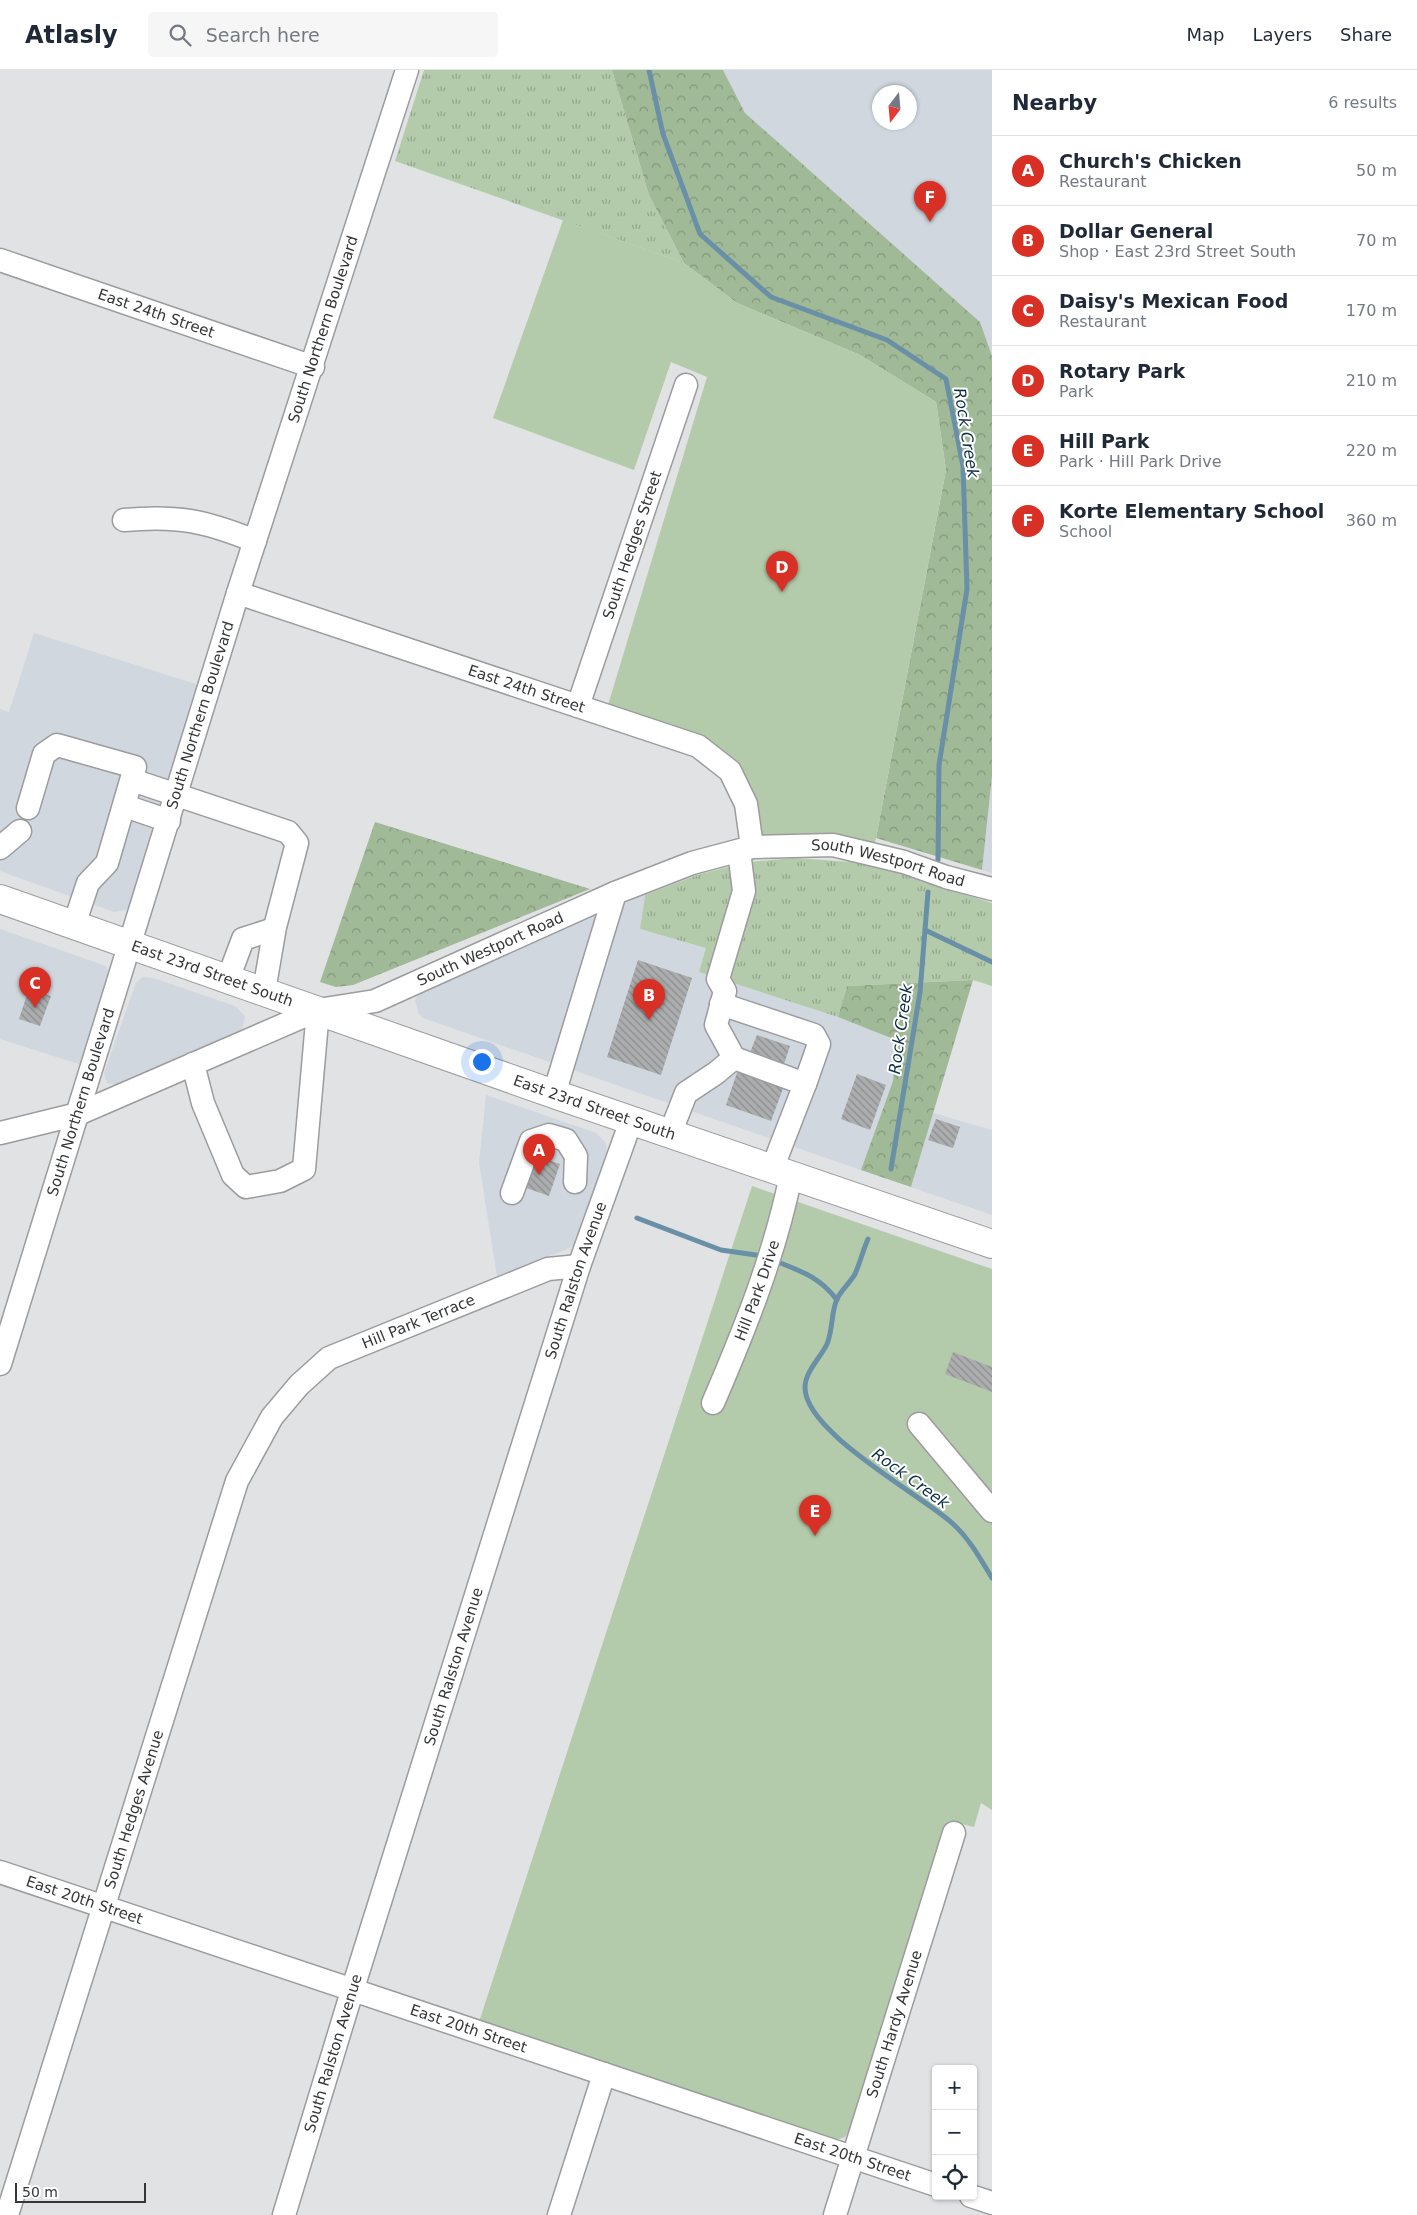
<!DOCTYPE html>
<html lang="en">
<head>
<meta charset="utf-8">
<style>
	:root { --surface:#fff; --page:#f6f6f7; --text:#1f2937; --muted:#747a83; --line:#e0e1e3; --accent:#d93025 }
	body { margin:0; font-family:"DejaVu Sans",sans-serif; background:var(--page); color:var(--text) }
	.controls { position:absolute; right:15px; bottom:15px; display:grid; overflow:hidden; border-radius:5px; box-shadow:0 1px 4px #0004 }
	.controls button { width:45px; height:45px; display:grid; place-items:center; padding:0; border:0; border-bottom:1px solid var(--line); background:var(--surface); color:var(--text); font:25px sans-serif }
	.compass { position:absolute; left:872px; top:15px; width:45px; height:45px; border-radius:50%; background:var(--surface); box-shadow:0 1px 4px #0004; rotate:196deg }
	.scale { position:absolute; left:15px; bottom:12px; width:131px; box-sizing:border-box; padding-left:5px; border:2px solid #353637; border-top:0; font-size:14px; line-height:18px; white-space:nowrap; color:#353637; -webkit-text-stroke:4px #fff; paint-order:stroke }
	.you { position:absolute; left:481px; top:991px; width:18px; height:18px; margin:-12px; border:4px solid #fff; border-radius:50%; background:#1a73e8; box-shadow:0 0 0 8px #1a73e833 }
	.badge { display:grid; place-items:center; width:32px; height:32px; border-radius:50%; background:var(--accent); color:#fff; font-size:16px; font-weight:700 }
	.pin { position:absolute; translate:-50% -41px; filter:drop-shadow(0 1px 2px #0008) }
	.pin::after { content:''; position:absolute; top:26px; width:18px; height:15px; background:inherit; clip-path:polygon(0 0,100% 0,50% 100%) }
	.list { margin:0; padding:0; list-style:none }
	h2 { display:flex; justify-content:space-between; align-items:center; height:65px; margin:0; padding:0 20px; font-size:21px }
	h2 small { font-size:16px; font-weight:400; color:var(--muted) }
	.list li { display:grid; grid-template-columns:32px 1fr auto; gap:15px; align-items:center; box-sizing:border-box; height:70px; padding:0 20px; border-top:1px solid var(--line) }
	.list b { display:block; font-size:19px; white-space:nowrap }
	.list p { margin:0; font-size:16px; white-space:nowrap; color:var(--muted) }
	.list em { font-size:16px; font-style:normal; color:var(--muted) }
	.icon { flex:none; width:28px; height:28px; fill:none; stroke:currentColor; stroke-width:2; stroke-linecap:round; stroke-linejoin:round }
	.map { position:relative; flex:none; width:992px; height:2145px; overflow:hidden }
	header { display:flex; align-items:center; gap:30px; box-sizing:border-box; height:70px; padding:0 25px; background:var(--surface); border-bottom:1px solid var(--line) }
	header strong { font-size:24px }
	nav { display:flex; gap:28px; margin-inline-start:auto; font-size:18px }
	.search { width:350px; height:45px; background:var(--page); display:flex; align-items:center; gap:12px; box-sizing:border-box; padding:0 18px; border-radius:5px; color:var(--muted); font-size:19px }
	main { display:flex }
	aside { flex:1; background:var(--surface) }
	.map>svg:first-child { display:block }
	.built { fill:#d0d7de; fill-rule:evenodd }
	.grass { fill:url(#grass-tufts) }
	.forest { fill:url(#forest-crowns) }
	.park { fill:#b4cbab }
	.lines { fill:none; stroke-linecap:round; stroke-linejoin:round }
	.stream { stroke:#6990a6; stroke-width:5 }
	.building { fill:url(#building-back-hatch) }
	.minor-casing { stroke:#9b9c9e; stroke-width:25 }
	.major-casing { stroke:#9b9c9e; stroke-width:30 }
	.minor { stroke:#fff; stroke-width:22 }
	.major { stroke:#fff; stroke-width:28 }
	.labels { text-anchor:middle; stroke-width:4; stroke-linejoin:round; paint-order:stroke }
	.street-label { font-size:15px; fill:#353637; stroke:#fff }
	.water-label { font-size:16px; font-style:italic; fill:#0d3142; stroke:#fff }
</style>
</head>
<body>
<header>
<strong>Atlasly</strong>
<div class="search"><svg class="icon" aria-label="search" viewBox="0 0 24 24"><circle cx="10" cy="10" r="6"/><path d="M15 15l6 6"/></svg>Search here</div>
<nav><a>Map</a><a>Layers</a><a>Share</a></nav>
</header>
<main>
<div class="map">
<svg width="992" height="2145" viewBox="0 0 992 2145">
	<defs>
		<pattern id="grass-tufts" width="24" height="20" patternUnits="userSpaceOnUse" patternTransform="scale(1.25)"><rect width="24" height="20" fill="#b4cbab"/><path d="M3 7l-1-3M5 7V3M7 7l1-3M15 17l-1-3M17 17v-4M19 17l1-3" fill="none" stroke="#93a68c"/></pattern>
		<pattern id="forest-crowns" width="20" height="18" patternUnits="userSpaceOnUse" patternTransform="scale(1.25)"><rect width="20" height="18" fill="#a0b997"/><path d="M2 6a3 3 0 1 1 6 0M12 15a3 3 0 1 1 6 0" fill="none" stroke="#83977c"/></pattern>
		<pattern id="building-back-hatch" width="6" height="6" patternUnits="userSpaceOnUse" patternTransform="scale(1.25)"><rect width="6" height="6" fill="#abadae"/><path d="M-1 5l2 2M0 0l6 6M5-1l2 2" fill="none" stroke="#8c8e8e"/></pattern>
	</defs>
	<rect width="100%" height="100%" fill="#e0e2e3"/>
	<path class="built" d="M723 0H992V286L980 252 745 43ZM879 22H909V52H879Z
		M34 563 202 616 135 833 126 840 114 842 0 801V639L9 642Z
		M992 706V803L982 800Z
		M645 825 640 859 707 878 699 902 838 947 896 970 893 1011 861 1100 423 948 419 944 415 930 419 924 426 919Z
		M0 859 106 896 111 906 82 995 0 969Z
		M143 907 153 908 235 936 245 946 243 957 235 968 116 1015 107 1013 104 1003 136 913Z
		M486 1025 596 1063 606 1073 607 1085 577 1173 565 1180 497 1206 479 1093Z
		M933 1043 992 1060V1145L911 1117Z"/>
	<path class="grass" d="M424 0H612L649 125 684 193 395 91Z
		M794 788 852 792 902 804 992 833V916L973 910 847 916 838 947 699 902 706 878 640 859 645 825 700 804 748 792Z"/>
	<path class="forest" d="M612 0H723L745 43 980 252 992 286V706L982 800 876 768 946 400 936 332 860 285 737 233 684 193 649 125Z
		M375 752 590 819 353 915 336 917 320 912Z
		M973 910 911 1117 861 1100 893 1011 896 970 838 947 847 916Z"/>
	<path class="park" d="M563 150 684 193 737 233 860 285 936 332 946 400 873 784 752 777 730 701 605 645 707 307 671 292 634 400 493 348Z
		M752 1116 992 1199V1740L981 1733 974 1757 951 1751 848 2063 845 2067 836 2070 479 1952Z"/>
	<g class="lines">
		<path class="stream" d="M649 0 663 64 700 164 771 227 887 270 946 309 963 396 967 519 939 695 938 790
			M925 860 992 892
			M891 1099 920 922 928 822
			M637 1148 721 1180 763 1186
			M868 1169C863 1180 860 1193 855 1204 850 1213 841 1220 837 1229 831 1242 833 1260 827 1274 821 1287 805 1302 805 1317 804 1362 920 1424 952 1453 969 1468 980 1488 992 1508
			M773 1190C800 1201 819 1206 837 1230"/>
	</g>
	<path class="building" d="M638 890 692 908 661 1005 607 987Z
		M29 919 51 926 40 956 19 949Z
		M757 965 790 976 783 997 749 985Z
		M739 997 785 1013 771 1051 726 1035Z
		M857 1004 886 1015 870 1060 841 1049Z
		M936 1049 960 1057 953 1078 928 1070Z
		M530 1084 560 1094 549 1126 518 1115Z
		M953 1282 992 1297V1322L945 1304Z"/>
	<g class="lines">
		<defs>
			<g id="minor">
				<path id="s1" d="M0 190 313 297"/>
				<path d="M124 450C178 445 205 451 255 471"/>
				<path id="s2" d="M238 523 698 676 730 701 746 734 752 777"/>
				<path id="s3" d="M578 636 686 315"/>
				<path d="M132 710 288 762 297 773 275 857 264 921"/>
				<path d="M125 736 169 751"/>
				<path d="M28 738 44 684 57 675 135 697 107 793 88 813 74 855"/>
				<path d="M0 778 20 761"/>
				<path d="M228 909 243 869 274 859"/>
				<path d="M721 934 814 965 819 974 805 1014"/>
				<path d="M734 988 716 955 725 921 718 909 744 821 739 781"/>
				<path d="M193 994 203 1033 233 1105 246 1117 280 1111 304 1099 318 940"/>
				<path d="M554 1024 615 823"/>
				<path id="s4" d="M0 1063 78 1044 318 940 375 931 615 823 692 793 752 777 833 775 904 792 946 807 992 819"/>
				<path d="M670 1064 686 1023 716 1003 734 988 805 1014 772 1099"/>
				<path d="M512 1123 531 1071 549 1065 566 1070 576 1086 575 1112"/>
				<path id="s5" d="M0 1294 238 523 407 0"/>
				<path id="s6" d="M713 1333C745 1259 775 1184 791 1105"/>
				<path d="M919 1354 992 1441"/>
				<path id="s7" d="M0 1802 936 2115"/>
				<path d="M971 2126 992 2133"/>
				<path id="s8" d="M7 2145 237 1411 272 1347 299 1315 329 1288 548 1199 579 1196"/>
				<path id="s9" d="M284 2145 353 1918 579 1196 631 1051"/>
				<path d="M559 2145 604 2004"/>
				<path id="s10" d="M835 2145 954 1763"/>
			</g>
			<g id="major">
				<path id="s11" d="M0 829 554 1024 992 1174"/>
			</g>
		</defs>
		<use href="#minor" class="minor-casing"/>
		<use href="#major" class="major-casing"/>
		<use href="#minor" class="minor"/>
		<use href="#major" class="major"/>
	</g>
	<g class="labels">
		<g class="street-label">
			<text dy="5" stroke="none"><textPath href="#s1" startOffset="165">East 24th Street</textPath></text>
			<text dy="5" stroke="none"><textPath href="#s5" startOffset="1084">South Northern Boulevard</textPath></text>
			<text dy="5" stroke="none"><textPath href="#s3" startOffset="170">South Hedges Street</textPath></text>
			<text dy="5" stroke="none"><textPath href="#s2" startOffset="304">East 24th Street</textPath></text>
			<text dy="5" stroke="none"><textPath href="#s5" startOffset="679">South Northern Boulevard</textPath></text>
			<text dy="5" stroke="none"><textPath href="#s4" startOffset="946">South Westport Road</textPath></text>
			<text dy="5" stroke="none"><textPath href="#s4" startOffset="526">South Westport Road</textPath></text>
			<text dy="5" stroke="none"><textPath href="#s11" startOffset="225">East 23rd Street South</textPath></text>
			<text dy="5" stroke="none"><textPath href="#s5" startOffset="274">South Northern Boulevard</textPath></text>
			<text dy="5" stroke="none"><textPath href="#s11" startOffset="630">East 23rd Street South</textPath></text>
			<text dy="5" stroke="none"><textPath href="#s9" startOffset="979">South Ralston Avenue</textPath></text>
			<text dy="5" stroke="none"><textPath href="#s6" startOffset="121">Hill Park Drive</textPath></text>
			<text dy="5" stroke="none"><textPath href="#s8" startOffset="1021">Hill Park Terrace</textPath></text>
			<text dy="5" stroke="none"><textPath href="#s9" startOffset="574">South Ralston Avenue</textPath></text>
			<text dy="5" stroke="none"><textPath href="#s8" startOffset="425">South Hedges Avenue</textPath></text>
			<text dy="5" stroke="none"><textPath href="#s7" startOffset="89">East 20th Street</textPath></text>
			<text dy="5" stroke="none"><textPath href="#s10" startOffset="200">South Hardy Avenue</textPath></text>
			<text dy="5" stroke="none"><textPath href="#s7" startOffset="494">East 20th Street</textPath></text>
			<text dy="5" stroke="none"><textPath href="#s9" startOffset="169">South Ralston Avenue</textPath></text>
			<text dy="5" stroke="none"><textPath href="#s7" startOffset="899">East 20th Street</textPath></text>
		</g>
		<g class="water-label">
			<text transform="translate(967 363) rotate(81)" y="6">Rock Creek</text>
			<text transform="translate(900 959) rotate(-82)" y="6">Rock Creek</text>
			<text transform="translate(911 1408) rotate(36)" y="6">Rock Creek</text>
		</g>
	</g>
</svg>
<div class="controls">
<button>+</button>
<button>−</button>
<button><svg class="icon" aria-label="locate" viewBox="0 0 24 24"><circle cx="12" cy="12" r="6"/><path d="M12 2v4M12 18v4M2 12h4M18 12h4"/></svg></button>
</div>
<svg class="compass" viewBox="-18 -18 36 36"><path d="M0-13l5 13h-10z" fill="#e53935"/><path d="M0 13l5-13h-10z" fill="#747a83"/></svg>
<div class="scale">50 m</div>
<div class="you"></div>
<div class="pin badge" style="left:539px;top:1105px">A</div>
<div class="pin badge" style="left:649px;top:950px">B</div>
<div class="pin badge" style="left:35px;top:938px">C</div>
<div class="pin badge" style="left:782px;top:522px">D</div>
<div class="pin badge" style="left:815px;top:1466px">E</div>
<div class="pin badge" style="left:930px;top:152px">F</div>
</div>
<aside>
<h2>Nearby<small>6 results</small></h2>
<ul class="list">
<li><span class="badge">A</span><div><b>Church's Chicken</b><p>Restaurant</p></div><em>50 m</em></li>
<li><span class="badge">B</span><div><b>Dollar General</b><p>Shop · East 23rd Street South</p></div><em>70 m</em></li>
<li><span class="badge">C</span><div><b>Daisy's Mexican Food</b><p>Restaurant</p></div><em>170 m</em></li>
<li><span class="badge">D</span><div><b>Rotary Park</b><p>Park</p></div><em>210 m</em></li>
<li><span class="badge">E</span><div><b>Hill Park</b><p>Park · Hill Park Drive</p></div><em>220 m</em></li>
<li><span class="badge">F</span><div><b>Korte Elementary School</b><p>School</p></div><em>360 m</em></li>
</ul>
</aside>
</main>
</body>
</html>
